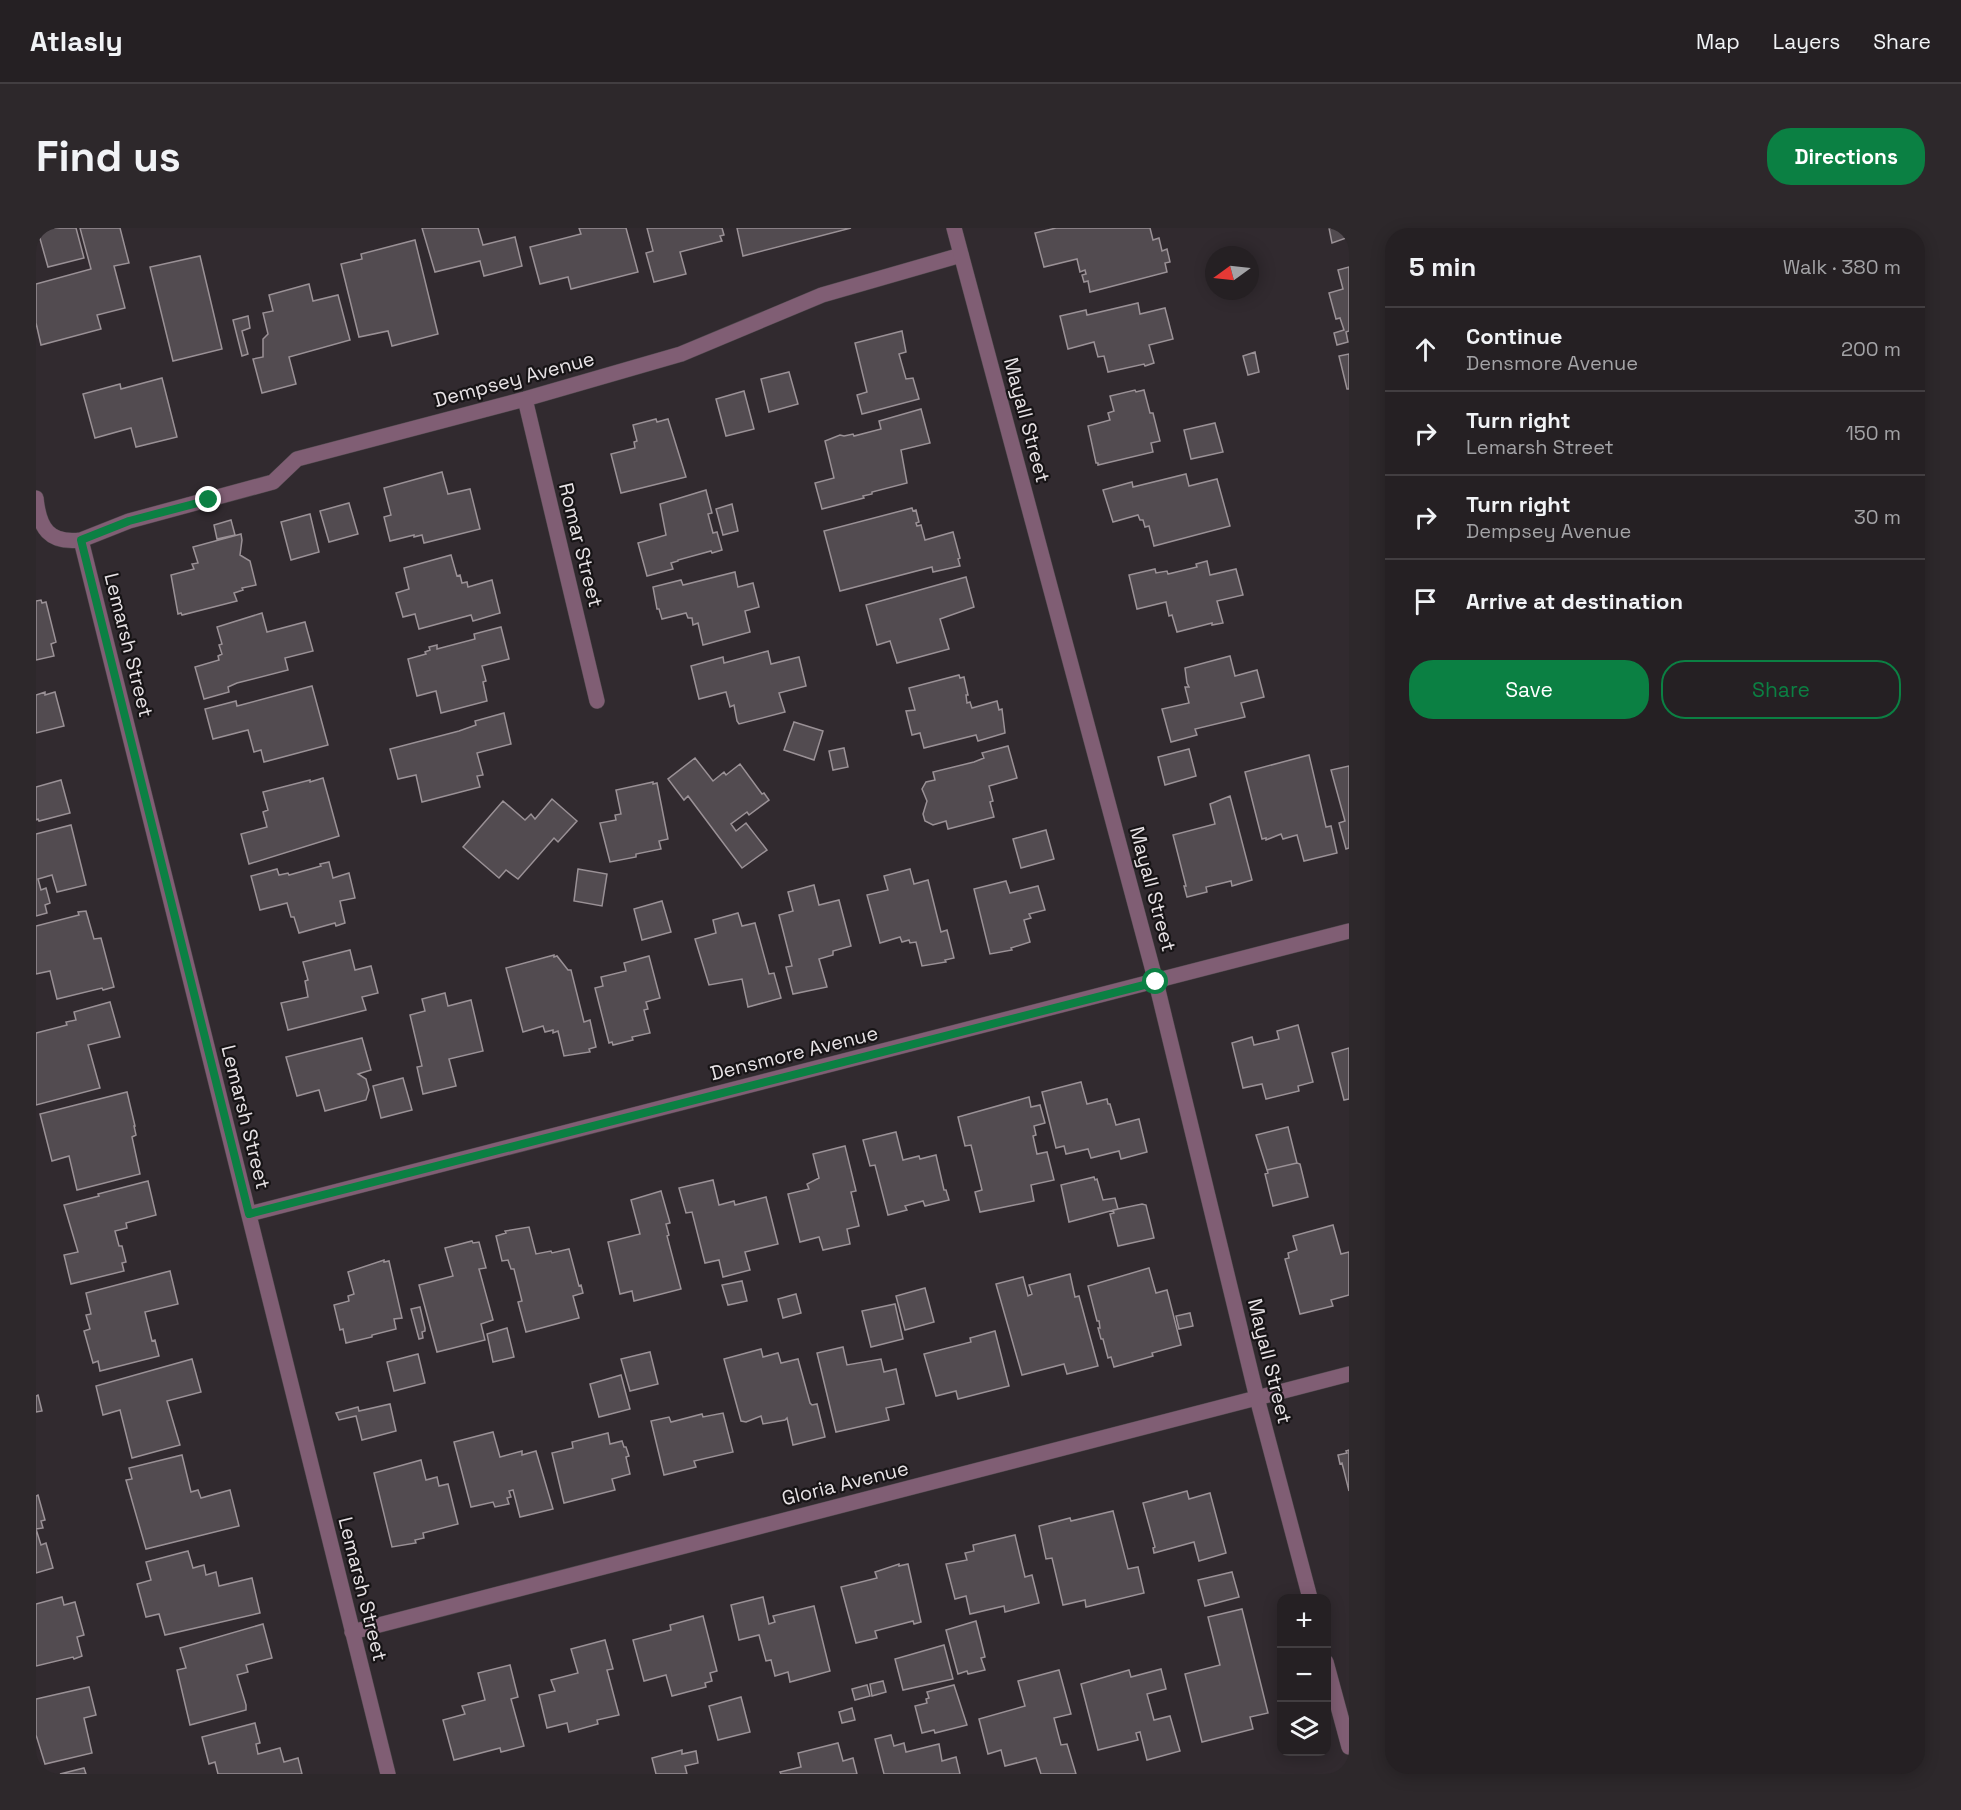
<!DOCTYPE html>
<html lang="en">
<head>
<meta charset="utf-8">
<style>
	:root { --surface:#252023; --page:#2d282b; --text:#f1f3f6; --muted:#a3a3a6; --line:#423e41; --accent:#0b8043 }
	body { margin:0; font-family:"Space Grotesk",sans-serif; background:var(--page); color:var(--text) }
	.controls { position:absolute; right:18px; bottom:18px; display:grid; overflow:hidden; border-radius:12px; box-shadow:0 3px 15px #0003 }
	.controls button { width:54px; height:54px; display:grid; place-items:center; padding:0; border:0; border-bottom:2px solid var(--line); background:var(--surface); color:var(--text); font:30px sans-serif }
	.compass { position:absolute; left:1169px; top:18px; width:54px; height:54px; border-radius:50%; background:var(--surface); box-shadow:0 3px 15px #0003; rotate:255deg }
	.stop { position:absolute; width:18px; height:18px; margin:-14px; border:4px solid #0b8043; border-radius:50%; background:#fff }
	.stop.end { background:#0b8043; border-color:#fff; box-shadow:0 2px 6px #0008 }
	.list { margin:0; padding:0; list-style:none }
	h2 { display:flex; justify-content:space-between; align-items:center; height:78px; margin:0; padding:0 24px; font-size:26px }
	h2 small { font-size:20px; font-weight:400; color:var(--muted) }
	.list li { display:grid; grid-template-columns:39px 1fr auto; gap:18px; align-items:center; box-sizing:border-box; height:84px; padding:0 24px; border-top:2px solid var(--line) }
	.list b { display:block; font-size:22px; white-space:nowrap }
	.list p { margin:0; font-size:20px; white-space:nowrap; color:var(--muted) }
	.list em { font-size:20px; font-style:normal; color:var(--muted) }
	.actions { display:flex; gap:12px; padding:18px 24px }
	.actions a { flex:1; padding:14px 0; border:2px solid var(--accent); border-radius:24px; text-align:center; font-size:21px; color:var(--accent) }
	.actions .main { background:var(--accent); color:#fff }
	.icon { flex:none; width:33px; height:33px; fill:none; stroke:currentColor; stroke-width:2; stroke-linecap:round; stroke-linejoin:round }
	.map { position:relative; flex:none; width:1313px; height:1546px; overflow:hidden; border-radius:24px }
	header { display:flex; align-items:center; gap:36px; box-sizing:border-box; height:84px; padding:0 30px; background:var(--surface); border-bottom:2px solid var(--line) }
	header strong { font-size:28px }
	nav { display:flex; gap:33px; margin-inline-start:auto; font-size:21px }
	.intro { display:flex; align-items:center; justify-content:space-between; box-sizing:border-box; height:144px; padding:0 36px }
	h1 { margin:0; font-size:42px }
	.button { padding:15px 27px; border-radius:24px; background:var(--accent); color:#fff; font-size:21px; font-weight:700 }
	main { display:flex; gap:36px; padding:0 36px }
	aside { flex:1; background:var(--surface); border-radius:24px; box-shadow:0 3px 15px #0003 }
	.map>svg:first-child { display:block }
	.building { fill:#524b50; stroke:#9a9196; stroke-width:1.5 }
	.lines { fill:none; stroke-linecap:round; stroke-linejoin:round }
	.minor-casing { stroke:#4e484c; stroke-width:16 }
	.tertiary-casing { stroke:#4e484c; stroke-width:16 }
	.minor { stroke:#805e74; stroke-width:15 }
	.tertiary { stroke:#805e74; stroke-width:15 }
	.route { stroke:#0b8043; stroke-width:8 }
	.labels { text-anchor:middle; stroke-width:4.5; stroke-linejoin:round; paint-order:stroke }
	.street-label { font-size:20px; fill:#e8e3e6; stroke:#171416 }
</style>
</head>
<body>
<header>
<strong>Atlasly</strong>
<nav><a>Map</a><a>Layers</a><a>Share</a></nav>
</header>
<div class="intro"><h1>Find us</h1><a class="button">Directions</a></div>
<main>
<div class="map">
<svg width="1313" height="1546" viewBox="0 0 1313 1546">
	<rect width="100%" height="100%" fill="#312a2f"/>
	<path class="building" d="M1 0H40L48 30 12 39Z
		M44 0H84L93 35 78 38 89 80 61 87 65 101 5 117 0 95V56L55 41Z
		M386 0H442L447 17 479 9 486 38 448 48 444 33 399 44Z
		M543 0H590L602 44 535 61 532 49 504 56 494 19 545 6Z
		M611 0H686L688 7 684 8 686 13 644 24 650 46 618 54 610 25 617 23Z
		M701 0H815L707 28Z
		M1020 0H1114L1117 12 1123 10 1126 23 1131 21 1134 34 1129 35 1131 44 1054 64 1052 53 1048 54 1046 47 1050 46 1049 42 1044 44 1041 31 1008 39 999 5Z
		M1293 0H1313V9L1296 15Z
		M379 12 402 106 356 118 352 103 323 109 305 36 326 31 325 26Z
		M164 28 186 121 137 133 114 39Z
		M1313 39V103L1310 104 1312 114 1301 117 1298 105 1308 102 1304 90 1300 91 1293 65 1307 61 1302 42Z
		M273 56 277 73 302 67 314 112 253 129 260 156 226 165 217 131 227 129V111L232 106 227 85 237 83 233 67Z
		M1102 75 1104 86 1129 80 1137 111 1113 117 1118 135 1109 138 1108 136 1072 144 1068 128 1062 129 1058 114 1032 121 1024 88 1050 82 1051 87Z
		M212 88 214 100 206 103 212 126 206 128 197 92Z
		M866 103 870 124 863 126 870 151 877 150 883 171 826 186 821 167 831 164 819 115Z
		M1219 124 1223 144 1212 147 1207 128Z
		M1313 126V161H1311L1303 128Z
		M753 144 762 176 733 184 725 151Z
		M126 150 141 209 100 219 95 200 59 210 47 166 84 156 85 161Z
		M1099 162 1100 164 1108 162 1114 185H1117L1124 213 1115 215 1117 224 1062 237V235H1060L1052 198 1074 192 1072 185 1078 183 1074 168Z
		M708 163 718 201 690 208 680 171Z
		M885 181 894 215 865 222 871 255 836 264V266L827 268 828 270 786 281 779 255 798 250 789 213 804 207 808 208 817 206 818 208 845 201 843 193Z
		M620 191 621 194 632 191 650 249 585 265 575 226 599 220 598 214 601 213 597 197Z
		M1179 195 1187 224 1155 231 1148 202Z
		M406 244 412 266 434 261 444 301 388 315 386 307 378 309V307L354 313 348 289 355 287 348 260Z
		M1150 246 1153 258 1181 251 1194 298 1118 318 1113 298 1109 299 1107 292H1104L1102 287 1077 294 1067 262 1096 254 1097 259Z
		M670 262 676 285 672 286 677 305 681 304 686 322 676 325 675 323 642 332V333L635 335 637 341 611 348 602 315 630 307 624 276Z
		M313 275 322 306 293 314 284 283Z
		M696 276 702 303 687 307 680 281Z
		M876 280 877 283 880 282 883 294 880 295 881 298 885 297 889 312 917 304 924 330 922 331 924 338 897 344 896 339 804 363 788 303Z
		M274 286 283 324 255 332 245 294Z
		M195 292 199 307 181 311 178 297Z
		M205 306 206 312 204 327 214 333 220 357 206 360 207 362 198 365 201 373 146 387 145 385 142 386 135 347 158 341 156 336 162 335 157 319Z
		M415 327 421 348 424 347 426 355 431 354 432 359 456 352 464 385 437 393 435 387 383 401 379 386 367 389 360 365 373 361 368 340Z
		M1171 333 1174 347 1200 341 1207 367 1181 373 1187 395 1176 397V395L1141 404 1136 387 1133 388 1130 374 1101 381 1093 347 1119 341 1120 345 1131 343 1132 346 1161 339 1160 336Z
		M699 344 702 359 717 355 723 379 709 383 714 404 667 417 662 395 657 397 656 390H652L650 385 626 391 623 381H621L617 359 645 352 647 357Z
		M930 349 938 379 904 391 913 421 861 435 854 413 841 417 830 377Z
		M5 372 6 375 10 374 20 414 15 416 18 428 0 432V373Z
		M226 385 231 404 269 394 277 423 249 430 252 442 201 455 192 459 193 464 168 471 159 439 183 432 182 428 186 426 183 417 186 416 181 399Z
		M465 399 473 431 446 438 450 453 447 454 451 473 405 485 400 463 381 468 372 431 390 426 389 424 394 422 393 419 401 417V421L439 411 438 406Z
		M732 423 735 436 763 429 770 458 743 465 749 484 703 496 701 493 698 477 694 479 690 464 663 471 655 438 687 429 688 435Z
		M1194 428 1199 448 1221 442 1228 469 1205 475 1209 489 1159 501 1161 507 1135 514 1126 481 1153 475 1149 459H1153L1151 455 1149 440Z
		M923 447 924 450 928 449 932 467H930L931 475 934 474 936 480 961 473 963 482 966 481 969 505 942 513 940 507 888 520 884 505 876 507 870 483 879 482 873 460Z
		M276 458 292 517 228 534 225 522 218 524 212 502 177 511 169 481 200 473 201 478Z
		M9 464V467L19 464 28 498 0 505V467Z
		M468 485 475 516 441 525 447 547 441 548 444 559 386 574 380 547 362 551 354 521 423 503 440 497 439 493Z
		M758 494 787 503 778 532 748 522Z
		M972 518 981 550 953 558 957 573 954 574 958 589 912 601 910 593 897 597 889 593 887 586 891 573 886 561 890 554 899 552 897 544 938 534 948 530 946 525Z
		M808 520 812 539 797 542 793 523Z
		M1153 521 1160 548 1129 557 1122 529Z
		M1273 527 1290 599 1295 598 1301 625 1268 633 1261 607 1247 611 1245 606 1230 612V610L1226 611 1209 544Z
		M659 530 677 553 688 544 690 547 704 536 726 566 728 565 733 572 713 587 711 584 695 596 700 603 710 595 731 622 706 640 652 568 648 572 632 551Z
		M1313 538V620L1310 621 1303 595 1309 593 1295 542Z
		M287 550 303 608 213 636 205 606 231 599 227 584 232 582 227 564 274 552V554Z
		M25 552 34 585 3 593 2 591 0 592V559Z
		M617 554V556L621 555 632 611 623 613 625 621 600 626V629L574 634 564 595 580 592 579 587 585 586 580 562Z
		M1194 568 1216 652 1196 658 1195 653 1170 659 1171 664 1151 669 1148 658H1150L1137 607 1179 596 1174 576Z
		M516 571 541 593 522 614 518 610 482 651 470 642 463 650 427 619 467 573 489 592 495 586 499 591Z
		M35 597 50 657 21 664 16 647 2 651 5 662 10 660 14 675 9 677 11 685 0 688V606Z
		M1010 602 1018 631 985 640 977 611Z
		M293 634 297 650 313 645 319 670 304 673 309 695 300 698 299 695 263 705 258 689H255L251 675 224 682 215 648 241 641 243 647 252 645 253 647 285 638 284 636Z
		M542 641 571 646 566 678 538 673Z
		M874 641 878 656 892 652 905 704 911 702 918 730 909 732 910 734 886 738 880 714 874 715 873 712 866 714 864 709 844 715 831 667 852 662 848 648Z
		M970 653 974 665 1002 658 1009 682 993 686 995 690 988 692 994 714 975 720 976 722 954 726 938 661Z
		M778 657 783 677 803 672 815 718 797 723V727L783 731 791 759 757 766 750 739 756 738 743 687 757 683 752 664Z
		M626 673 635 704 606 712 598 681Z
		M50 683 58 711 65 710 78 759 67 762 66 760 21 771 14 743 0 746V698L43 687 42 684Z
		M702 685 706 698 719 695 733 746 738 745 745 770 712 779 706 751 673 757 659 711 680 705 677 692Z
		M314 722 319 742 335 738 342 765 326 769 330 782 252 802 245 775 272 769 269 753 272 752 267 734Z
		M518 727V729L521 728 532 742H535L548 794 554 792 560 819 553 821 554 824 528 828 522 803 517 805V802L509 804 507 798 487 804 470 740Z
		M613 728 624 770 610 774 612 781 608 782 614 805 596 809 597 812 577 817 576 814 573 815 559 760 567 758 565 749 590 743 588 735Z
		M409 765 412 778 435 772 447 823 413 831 420 858 387 866 381 839 386 838 374 787 389 783 386 771Z
		M74 774 84 809 52 817 64 860 0 877V805L31 797 30 794 40 792 38 784Z
		M1262 797 1277 854 1262 858 1263 863 1230 871 1226 856 1207 860 1196 815 1216 809 1218 817 1243 811 1241 803Z
		M326 810 335 842 322 846 330 851 333 862 330 872 289 883 283 862 261 868 250 829Z
		M1313 820V871L1308 872 1296 825Z
		M367 850 376 882 345 890 337 858Z
		M1045 854 1051 876 1071 871 1072 876H1074L1080 897 1103 891 1111 924 1085 931 1083 923 1055 930 1052 921 1030 926 1028 918 1020 920 1006 864Z
		M91 864 99 898H98L100 907 96 909 104 946 41 962 33 928 16 933 4 886Z
		M993 869 995 879 1004 877 1009 895 998 898 1000 907 997 908 1001 926 1011 924 1018 952 995 957 998 973 944 984 939 964 946 962 935 917 929 918 922 889Z
		M1252 899 1261 935 1231 942 1220 907Z
		M860 904 867 932 883 928 884 931 900 927 908 962H910L913 972 889 978 887 973 869 978 871 982 852 987 839 937 834 938 827 912Z
		M809 918 820 963 815 964 823 998 811 1001 814 1016 787 1022 783 1009 764 1014 752 966 773 961 771 956 783 950 777 926Z
		M1261 935 1264 936 1272 969 1237 978 1229 946 1232 945 1231 942Z
		M1058 949 1059 952 1061 951 1067 972 1079 970 1082 981 1033 994 1025 957Z
		M677 952 683 977 698 973 699 977 730 969 742 1016 709 1024 714 1042 687 1049 683 1032 669 1035 656 984 650 985 643 960Z
		M112 953 120 987 90 995 91 1000 79 1003 83 1018H86L90 1034 86 1035 88 1043 35 1056 28 1027 42 1024 28 977 63 968 62 966Z
		M625 963 634 995 630 996 633 1007 631 1008 645 1061 598 1073 596 1063 584 1066 572 1014 604 1006 595 972Z
		M1106 976 1110 977 1118 1010 1082 1018 1074 986 1078 985 1077 982Z
		M1297 997 1305 1026 1313 1024V1067L1295 1072 1297 1078 1264 1086 1249 1031 1253 1030 1252 1025 1261 1022 1257 1008Z
		M493 999 500 1026 515 1023 516 1025 533 1021 543 1058 545 1057 547 1065 537 1068 543 1090 490 1104 482 1074 486 1073 478 1041H475L472 1032 466 1033 460 1008 470 1005 469 1003Z
		M436 1013 437 1015 443 1014 450 1040 443 1041 457 1092 445 1096 449 1112 401 1124 383 1057 417 1048 409 1020Z
		M348 1032V1034L353 1033 366 1090 358 1091 360 1101 336 1107V1109L310 1115 307 1101 304 1102 298 1077 313 1073 312 1068 318 1066 312 1044Z
		M1113 1040 1120 1065 1131 1062 1145 1117 1116 1125 1117 1128 1078 1139 1075 1129 1072 1130 1067 1111H1065L1062 1100H1064L1063 1093H1061L1052 1058Z
		M134 1043 142 1076 109 1084 116 1113 119 1112 123 1128 64 1143 62 1133 57 1135 48 1103 54 1101 50 1087 55 1086 50 1065Z
		M1034 1046 1039 1069 1043 1068 1062 1138 1031 1146 1028 1136 986 1147 960 1056 987 1049 992 1068 996 1066 993 1057Z
		M706 1053 711 1073 692 1077 686 1057Z
		M889 1060 898 1094 869 1102 860 1068Z
		M760 1066 765 1085 747 1090 742 1071Z
		M859 1076 867 1111 835 1119 826 1083Z
		M384 1079 389 1100V1103L386 1104 387 1110 383 1111 375 1081Z
		M1154 1085 1157 1098 1143 1101 1140 1088Z
		M471 1100 478 1129 457 1134 451 1106Z
		M959 1103 973 1158 922 1171 920 1163 900 1168 888 1126 935 1114 934 1110Z
		M807 1119 811 1137 845 1131 848 1144 860 1141 868 1176 850 1180 853 1192 800 1204 781 1125Z
		M725 1121 727 1129 742 1125 745 1135 762 1131 774 1175 776 1177 781 1176 789 1209 757 1217 751 1190 749 1192 727 1196 725 1188 710 1194 705 1193 688 1131Z
		M614 1124 622 1156 594 1163 585 1131Z
		M382 1126 389 1155 358 1163 351 1134Z
		M156 1131 165 1164 131 1173 144 1217 96 1230 84 1182 67 1187 60 1158Z
		M585 1147 594 1181 563 1189 554 1156Z
		M2 1167 6 1183 0 1184V1168Z
		M354 1176 360 1203 326 1212 320 1188 303 1192 300 1185 322 1179 323 1183Z
		M687 1185 697 1224 658 1233 660 1239 628 1247 615 1193 633 1189 635 1194 666 1186 667 1189Z
		M457 1204 464 1229 486 1223V1227L500 1223 517 1281 484 1289 477 1262 473 1263 475 1269 471 1270 473 1276 459 1279 457 1274 435 1279 418 1214Z
		M572 1205 574 1216 586 1213 588 1219H590L593 1228 590 1229 594 1246 576 1251 579 1262 528 1275 516 1225 537 1220 536 1214Z
		M1313 1222V1263L1306 1235 1304 1236 1302 1227 1311 1225 1310 1223Z
		M146 1227 155 1264 162 1262 165 1270 194 1262 203 1298 110 1321 90 1252 96 1251 93 1240Z
		M385 1232 390 1252 401 1249 403 1258 412 1256 422 1296 387 1305 388 1310 379 1312 380 1315 356 1319 338 1245Z
		M1151 1263 1153 1271 1174 1265 1190 1325 1163 1333 1158 1314 1118 1325 1117 1320 1119 1319 1107 1275Z
		M2 1267 9 1292 5 1293 7 1300 0 1301 5 1317 10 1315 17 1340 0 1345V1268Z
		M1077 1283 1092 1341 1102 1339 1108 1365 1050 1379 1049 1372 1027 1377 1016 1330 1010 1331 1003 1298 1034 1290 1035 1293Z
		M979 1307 989 1349 996 1347 1003 1375 969 1384 968 1378 934 1386 930 1368 919 1371 910 1336 931 1332 929 1325 938 1323 937 1317Z
		M152 1323 157 1340 168 1337 170 1347 180 1344 183 1358 216 1350 224 1385 129 1407 123 1386 110 1389 101 1356 115 1352 110 1334Z
		M863 1336V1338L872 1336 885 1394 878 1396 877 1393 839 1403 841 1410 820 1415 805 1359 841 1350 839 1344Z
		M1196 1344 1203 1369 1169 1378 1162 1352Z
		M26 1369 28 1377 39 1374 48 1407 41 1409 46 1428 38 1431 37 1429 0 1438V1376Z
		M727 1369 733 1396 739 1394 737 1388 778 1378 794 1443 754 1454 752 1444 739 1448 735 1432 730 1433 723 1407 703 1412 695 1377Z
		M1206 1381 1232 1485 1214 1489 1217 1501 1166 1514 1149 1446 1184 1437 1172 1389Z
		M667 1388 681 1443 674 1445 676 1453 669 1455 670 1459 636 1468 630 1447 608 1453 597 1412 635 1402 634 1397Z
		M940 1393 949 1429 945 1430 949 1442 932 1446 931 1443 922 1446 910 1402Z
		M227 1396 236 1430 210 1437 212 1444 201 1447 210 1477V1482L154 1497 141 1442 150 1440 144 1420Z
		M569 1412 577 1441 571 1442 583 1487 561 1492 562 1496 533 1504 531 1495 511 1500 503 1467 519 1463 515 1452 542 1445 535 1421Z
		M908 1417 917 1451 867 1462 859 1431Z
		M474 1437 482 1469 475 1471 488 1518 465 1524 464 1520 418 1532 407 1492 429 1486 426 1478 449 1472 442 1445Z
		M1125 1441 1130 1461 1111 1466 1118 1492 1134 1488 1144 1523 1111 1532 1104 1504 1100 1505 1102 1512 1062 1522 1045 1456 1093 1442 1095 1449Z
		M1023 1442 1035 1486 1018 1490 1025 1517 1031 1516 1040 1546H1005L1000 1530 969 1538 965 1522 952 1526 943 1491 989 1478 982 1453Z
		M847 1453 850 1464 836 1468 834 1456Z
		M831 1457 834 1468 819 1472 816 1461Z
		M918 1457 931 1497 899 1505 898 1502 886 1505 879 1478 891 1475 890 1471 893 1470 891 1464Z
		M53 1459 60 1487 48 1490 56 1525 9 1536 0 1507V1471Z
		M705 1469 714 1504 682 1512 673 1478Z
		M816 1480 819 1492 806 1495 803 1484Z
		M219 1495 224 1515 220 1516 222 1526 244 1520 248 1534 262 1530 266 1546H182L179 1534 173 1536 166 1509Z
		M855 1507 858 1518 868 1515 870 1524 903 1516 906 1533 920 1529 924 1546H848L839 1511Z
		M802 1515 807 1533 817 1530 821 1546H745L744 1544 765 1539 762 1525Z
		M646 1522V1526L660 1523 662 1535 649 1538 651 1546H620L616 1530Z
		M48 1540 50 1546H24Z"/>
	<g class="lines">
		<defs>
			<path id="minor" d="M489 171 561 473
				M0 270C3 300 13 316 45 312L352 1546
				M45 312 93 293 237 254 261 231 489 171 645 126 786 67 925 27
				M213 986 1313 703
				M316 1404 1313 1146
				M1311 1546H1313"/>
			<path id="tertiary" d="M918 0 1120 754 1221 1170 1274 1370
				M1290 1434 1313 1519"/>
		</defs>
		<use href="#minor" class="minor-casing"/>
		<use href="#tertiary" class="tertiary-casing"/>
		<use href="#minor" class="minor"/>
		<use href="#tertiary" class="tertiary"/>
	</g>
	<g class="lines">
		<path class="route" d="M173 272 93 293 45 312 213 986 1120 754"/>
	</g>
	<g class="labels">
		<g class="street-label">
			<text transform="translate(478 151) rotate(-15)" y="7">Dempsey Avenue</text>
			<text transform="translate(991 192) rotate(75)" y="7">Mayall Street</text>
			<text transform="translate(545 317) rotate(76)" y="7">Romar Street</text>
			<text transform="translate(93 417) rotate(76)" y="7">Lemarsh Street</text>
			<text transform="translate(1117 661) rotate(75)" y="7">Mayall Street</text>
			<text transform="translate(758 825) rotate(-14)" y="7">Densmore Avenue</text>
			<text transform="translate(210 889) rotate(76)" y="7">Lemarsh Street</text>
			<text transform="translate(1234 1133) rotate(76)" y="7">Mayall Street</text>
			<text transform="translate(809 1255) rotate(-14)" y="7">Gloria Avenue</text>
			<text transform="translate(327 1361) rotate(76)" y="7">Lemarsh Street</text>
		</g>
	</g>
</svg>
<div class="controls">
<button>+</button>
<button>−</button>
<button><svg class="icon" aria-label="layers" viewBox="0 0 24 24"><path d="M12 4l9 5-9 5-9-5zM3 14l9 5 9-5"/></svg></button>
</div>
<svg class="compass" viewBox="-18 -18 36 36"><path d="M0-13l5 13h-10z" fill="#e53935"/><path d="M0 13l5-13h-10z" fill="#a3a3a6"/></svg>
<div class="stop" style="left:1120px;top:754px"></div>
<div class="stop end" style="left:173px;top:272px"></div>
</div>
<aside>
<h2>5 min<small>Walk · 380 m</small></h2>
<ul class="list">
<li><svg class="icon" aria-label="ahead" viewBox="0 0 24 24"><path d="M12 20V5M6 11l6-6 6 6"/></svg><div><b>Continue</b><p>Densmore Avenue</p></div><em>200 m</em></li>
<li><svg class="icon" aria-label="right" viewBox="0 0 24 24"><path d="M7 20v-9h11M14 6l5 5-5 5"/></svg><div><b>Turn right</b><p>Lemarsh Street</p></div><em>150 m</em></li>
<li><svg class="icon" aria-label="right" viewBox="0 0 24 24"><path d="M7 20v-9h11M14 6l5 5-5 5"/></svg><div><b>Turn right</b><p>Dempsey Avenue</p></div><em>30 m</em></li>
<li><svg class="icon" aria-label="arrive" viewBox="0 0 24 24"><path d="M6 21V4h12l-3 4 3 4H6"/></svg><div><b>Arrive at destination</b></div></li>
</ul>
<div class="actions"><a class="main">Save</a><a>Share</a></div>
</aside>
</main>
</body>
</html>
